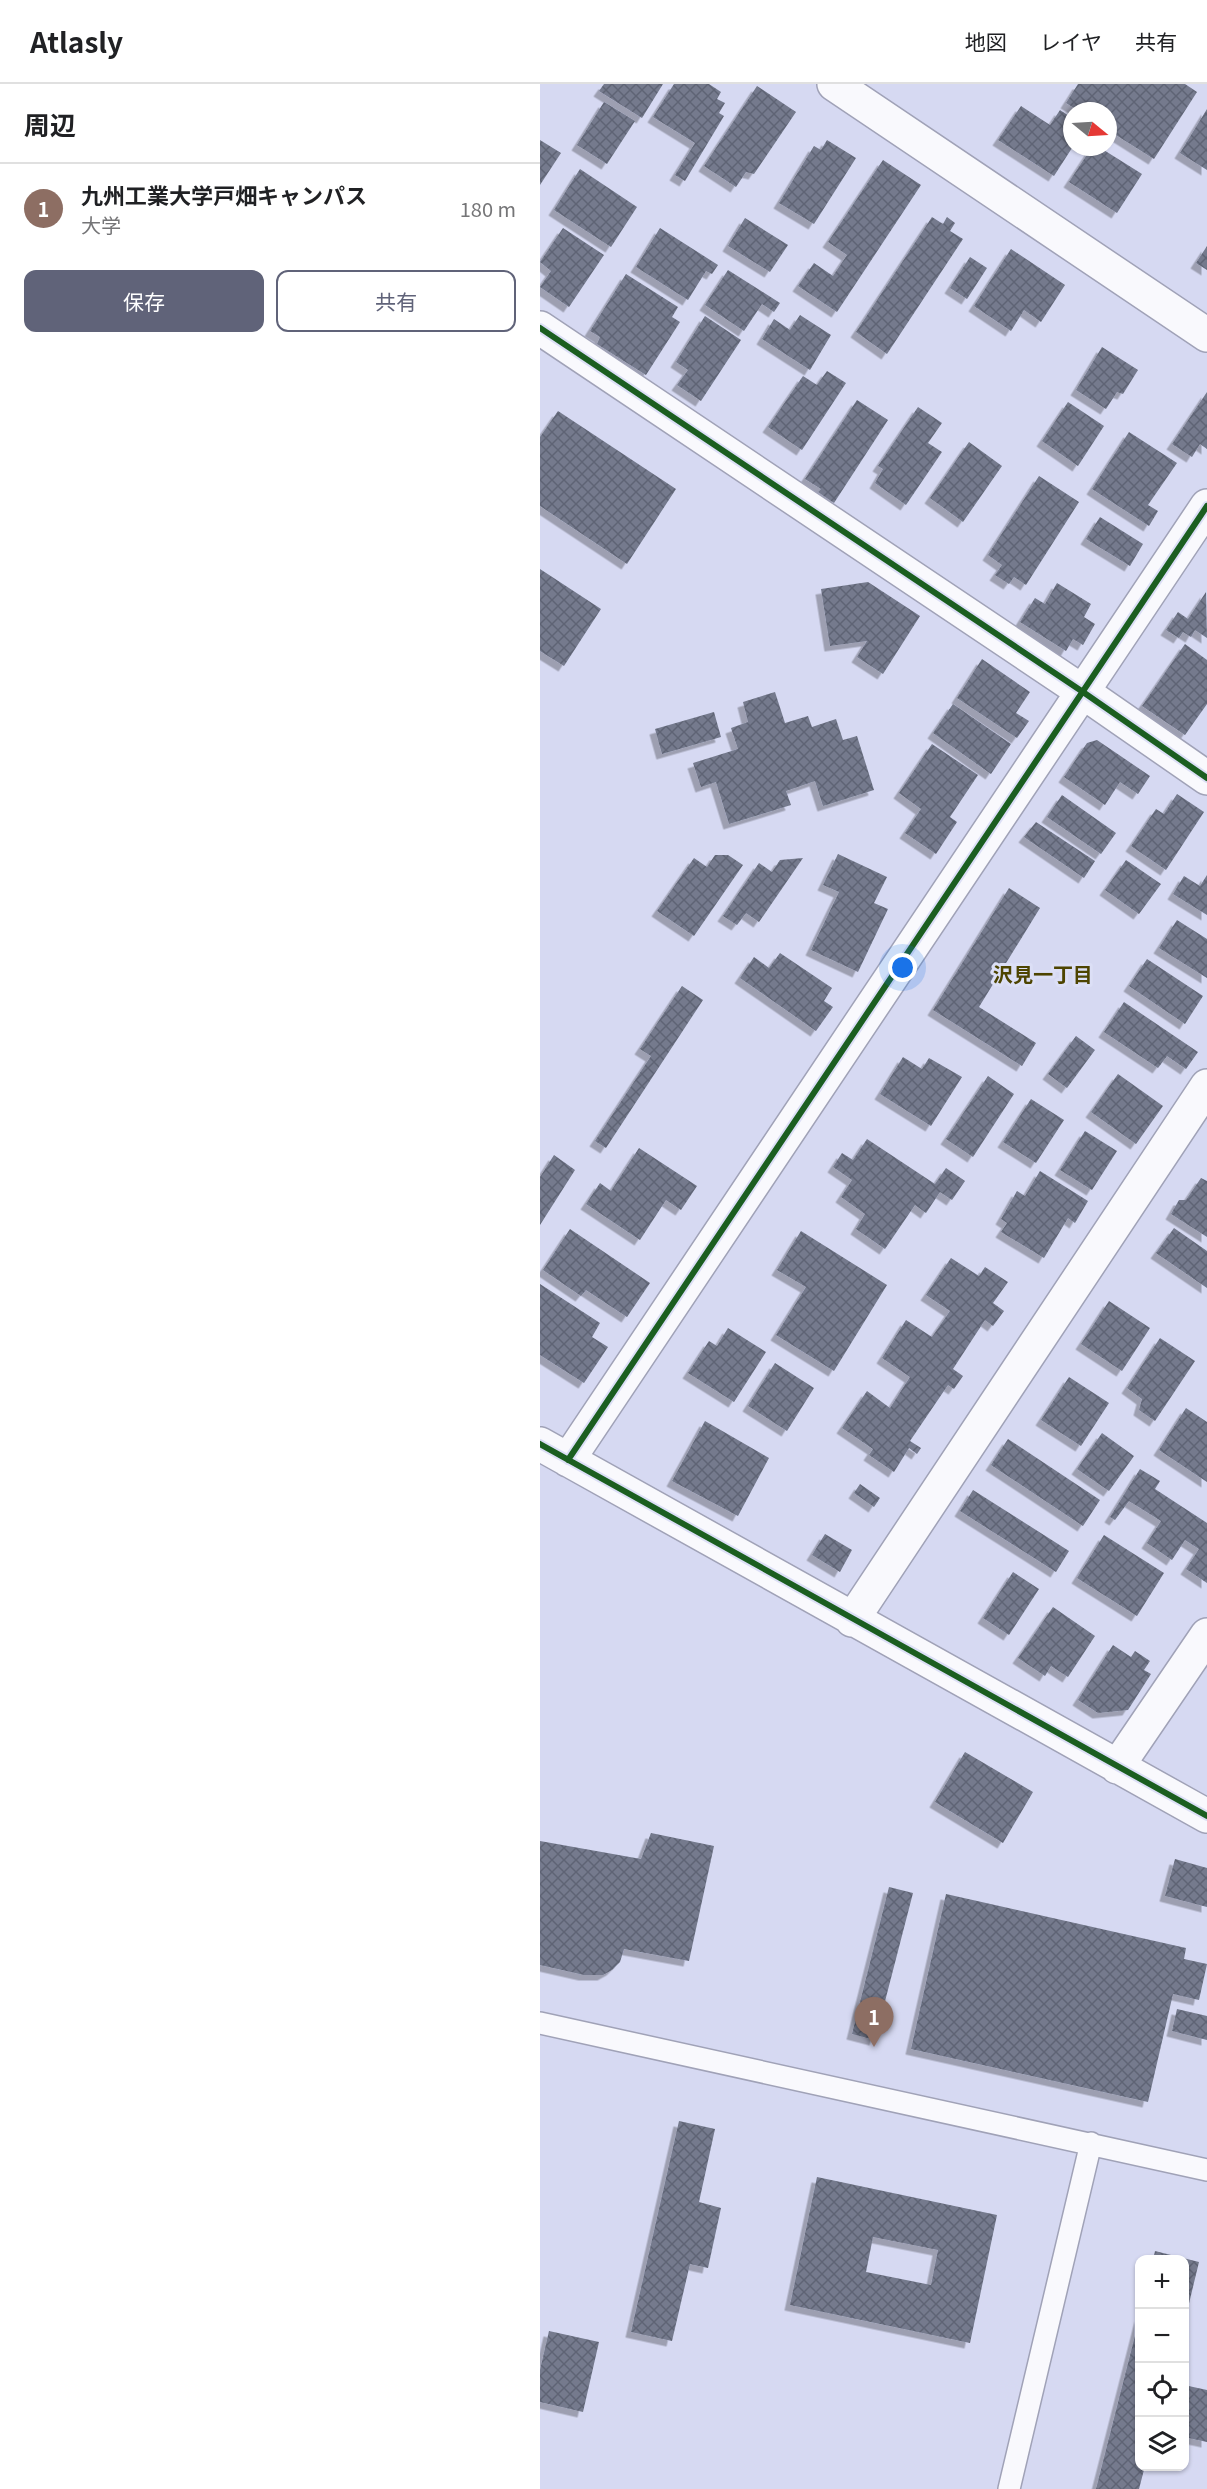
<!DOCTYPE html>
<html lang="ja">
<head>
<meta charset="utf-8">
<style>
	:root { --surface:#fff; --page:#f6f6f6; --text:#202124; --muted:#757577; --line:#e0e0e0; --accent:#606379 }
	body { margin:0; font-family:Georgia,"Noto Sans JP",serif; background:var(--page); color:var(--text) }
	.controls { position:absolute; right:18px; bottom:18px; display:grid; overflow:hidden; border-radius:12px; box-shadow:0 2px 4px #0004 }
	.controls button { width:54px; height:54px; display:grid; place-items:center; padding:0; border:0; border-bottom:2px solid var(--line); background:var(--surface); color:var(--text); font:30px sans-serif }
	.compass { position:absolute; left:523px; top:18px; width:54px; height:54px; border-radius:50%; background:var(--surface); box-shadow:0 2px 4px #0004; rotate:108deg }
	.you { position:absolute; left:363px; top:884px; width:21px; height:21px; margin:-15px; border:4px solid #fff; border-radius:50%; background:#1a73e8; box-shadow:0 0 0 9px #1a73e833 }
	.badge { display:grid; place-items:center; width:39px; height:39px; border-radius:50%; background:var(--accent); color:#fff; font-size:20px; font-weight:700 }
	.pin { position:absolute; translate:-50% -50px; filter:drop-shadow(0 2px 3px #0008) }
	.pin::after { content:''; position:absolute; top:32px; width:21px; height:18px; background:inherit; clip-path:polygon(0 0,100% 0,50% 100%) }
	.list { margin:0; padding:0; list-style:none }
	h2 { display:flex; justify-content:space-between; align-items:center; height:78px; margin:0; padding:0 24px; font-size:26px }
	h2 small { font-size:20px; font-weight:400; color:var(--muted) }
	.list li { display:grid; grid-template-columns:39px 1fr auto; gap:18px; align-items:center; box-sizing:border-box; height:90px; padding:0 24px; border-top:2px solid var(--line) }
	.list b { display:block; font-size:22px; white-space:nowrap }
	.list p { margin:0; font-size:20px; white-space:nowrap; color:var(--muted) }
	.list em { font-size:20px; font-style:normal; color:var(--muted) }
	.actions { display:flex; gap:12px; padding:18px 24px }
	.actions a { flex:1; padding:14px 0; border:2px solid var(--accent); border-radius:12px; text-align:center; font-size:21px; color:var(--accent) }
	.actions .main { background:var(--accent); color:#fff }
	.icon { flex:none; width:33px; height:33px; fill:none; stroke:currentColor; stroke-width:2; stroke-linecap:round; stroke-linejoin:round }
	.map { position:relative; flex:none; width:667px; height:2405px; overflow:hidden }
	header { display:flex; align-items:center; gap:36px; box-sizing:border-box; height:84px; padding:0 30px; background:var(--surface); border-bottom:2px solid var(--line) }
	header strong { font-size:28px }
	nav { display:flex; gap:33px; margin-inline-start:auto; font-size:21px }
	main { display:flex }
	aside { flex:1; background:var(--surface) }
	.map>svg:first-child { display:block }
	.building { fill:url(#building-cross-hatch); fill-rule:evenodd; filter:url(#shadow) }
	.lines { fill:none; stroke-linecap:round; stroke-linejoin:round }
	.lane-casing { stroke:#a0a2b7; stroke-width:24 }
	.street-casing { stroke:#a0a2b7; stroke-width:36 }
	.secondary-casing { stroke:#a0a2b7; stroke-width:36 }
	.lane { stroke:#f9f9fd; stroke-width:21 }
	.street { stroke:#f9f9fd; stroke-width:33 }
	.secondary { stroke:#f9f9fd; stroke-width:33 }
	.cycleway-casing { stroke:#dcdff6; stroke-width:10 }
	.cycleway { stroke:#1b5e20; stroke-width:6 }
	.labels { text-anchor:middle; stroke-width:6; stroke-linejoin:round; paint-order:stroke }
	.neighbourhood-label { font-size:20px; font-weight:bold; fill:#4d4400; stroke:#dcdff6 }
</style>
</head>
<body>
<header>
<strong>Atlasly</strong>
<nav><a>地図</a><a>レイヤ</a><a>共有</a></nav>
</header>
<main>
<aside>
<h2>周辺<small></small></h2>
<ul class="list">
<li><span class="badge" style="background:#8d6e63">1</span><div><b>九州工業大学戸畑キャンパス</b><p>大学</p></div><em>180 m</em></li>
</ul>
<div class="actions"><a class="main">保存</a><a>共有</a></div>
</aside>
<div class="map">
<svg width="667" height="2405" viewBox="0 0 667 2405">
	<defs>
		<pattern id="building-cross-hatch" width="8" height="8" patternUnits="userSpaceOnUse" patternTransform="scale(1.5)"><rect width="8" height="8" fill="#747a8d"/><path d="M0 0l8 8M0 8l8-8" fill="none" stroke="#5f6474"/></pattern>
		<filter id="shadow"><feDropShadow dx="-5.5" dy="5.5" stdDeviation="0" flood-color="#0004"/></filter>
	</defs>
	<rect width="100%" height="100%" fill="#d6d9f2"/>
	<path class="building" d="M64 0H123L102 34 59 7Z
		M134 0H169L181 8 177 15 185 19 179 29 184 32 145 97 135 91 155 59 113 33Z
		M538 0H645L657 8 614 75 568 46V27H539L526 19Z
		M217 2 256 28 214 90 206 88 196 103 164 82Z
		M64 18 95 37 67 80 37 61Z
		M481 22 510 41 520 26 532 34V64L514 92 458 56Z
		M667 25V86L640 69Z
		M0 56 21 69 0 101Z
		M287 56 316 74 274 140 239 119 274 62 281 66Z
		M552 63H559L602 90 577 129 529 98Z
		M343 76 381 101 297 228 258 202 274 179 293 192 307 171 288 158Z
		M40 85 97 123 71 163 14 126Z
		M392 133 403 140 407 133 415 139 410 147 423 155 347 270 316 248Z
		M205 134 248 161 230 188 188 162Z
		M23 144 64 171 29 223 0 203 11 187 0 178Z
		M120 144 178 181 172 190 166 187 148 216 96 183Z
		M667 162V186L656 179Z
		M471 165 525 201 501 238 484 226 471 247 434 222Z
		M430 173 447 184 427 215 410 204Z
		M188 186 240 219 234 228 222 220 204 247 165 221Z
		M86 190 138 223 132 233 140 238 106 291 57 260 60 253 50 247Z
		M260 231 291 251 270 286 222 255 234 235 250 246Z
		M165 232 201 256 161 317 137 301 148 286 136 278Z
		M562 263 598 286 583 310 577 308 566 325 536 306Z
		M287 287 306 299 262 366 228 343 263 292 277 301Z
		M667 308V365L660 360 652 373 632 360Z
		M317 316 348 336 294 419 278 408 281 405 265 395Z
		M528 318 564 342 538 382 502 357Z
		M378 323 402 339 388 359 402 368 366 421 335 399 343 385 338 382Z
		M18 327 136 405 87 480 0 422V353Z
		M589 348 637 379 608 421 618 427 609 442 552 405Z
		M429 358 462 382 423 438 390 414Z
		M499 392 539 418 486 501 474 493 469 500 455 491 462 481 448 471Z
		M560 433 603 460 590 482 546 455Z
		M0 485 61 525 24 582 0 567Z
		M328 498 380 532 343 590 317 573 327 557 290 562 281 505Z
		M517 499 551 520 544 533 555 540 543 561 533 555 526 567 480 538 495 514 505 520Z
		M666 508 667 554 655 546 651 553 643 548 639 554 626 546 638 528 648 535Z
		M645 560 667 576V620L645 651 602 622Z
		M442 575 490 608 476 629 489 637 477 654 417 614Z
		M235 608 245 639 268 632 272 643 296 635 303 656 317 652 334 706 283 722 275 697 246 707 251 721 189 740 176 698 161 703 153 679 198 665 191 644 208 638 203 618Z
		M413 620 471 660 451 690 393 649Z
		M174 628 181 653 122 670 115 645Z
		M557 656 610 692 598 710 580 698 565 721 524 693 547 659Z
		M392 660 438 691 410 733 417 738 396 770 365 749 381 725 359 709Z
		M637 710 664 728 626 786 591 762 616 725 624 730Z
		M522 711 576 749 561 770 507 733Z
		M496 738 555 777 544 794 484 753Z
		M298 770 347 793 334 819 348 825 318 888 271 866 299 808 283 801Z
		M175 771H188L203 781 154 852 117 827 154 774 167 783Z
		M263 774 219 838 206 829 197 841 183 832 219 779 232 788 240 776Z
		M586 776 621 800 599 830 565 806Z
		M667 791V831L633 810 644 792 660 802Z
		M469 804 500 824 439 923 496 959 482 982 393 926Z
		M637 836 667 855V894L619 864Z
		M240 869 292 904 284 917 293 923 276 947 200 894 214 873 229 884Z
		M607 875 663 912 645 940 589 902Z
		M142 902 163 916 66 1064 55 1057 111 972 100 965Z
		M584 918 658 968 646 985 627 972 618 984 564 948Z
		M536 952 555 966 527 1004 508 990Z
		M363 973 382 985 389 974 422 993 391 1042 340 1010Z
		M578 990 623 1022 596 1060 551 1028Z
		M448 992 474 1010 433 1073 406 1055Z
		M491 1015 524 1036 496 1079 463 1058Z
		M545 1047 577 1067 552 1106 520 1086Z
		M327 1055 395 1100 406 1084 425 1097 412 1116 400 1108 386 1129 375 1121 345 1165 316 1145 325 1130 301 1113 312 1096 293 1083 302 1069 313 1076Z
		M99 1064 157 1102 141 1126 126 1116 100 1156 46 1120 60 1099 71 1107Z
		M14 1071 35 1086 0 1141V1093Z
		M500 1087 548 1117 535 1139 528 1134 504 1174 461 1148 467 1139 461 1135 477 1107 485 1112Z
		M661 1094 667 1097V1153L631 1130 639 1116H646Z
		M634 1144 667 1167V1204L616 1169Z
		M30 1145 110 1199 87 1233 46 1206 41 1212 3 1186Z
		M261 1147 347 1201 294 1287 236 1251 266 1203 237 1186Z
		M411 1174 439 1192 445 1183 468 1198 453 1219 464 1227 453 1242 445 1236 413 1285 423 1292 414 1305 408 1301 370 1357 381 1364 377 1370 369 1364 354 1388 329 1371 333 1365 302 1344 327 1307 350 1324 370 1293 342 1274 366 1236 392 1253 410 1227 386 1211Z
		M0 1200 60 1239 52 1253 68 1263 44 1299 0 1271Z
		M569 1217 610 1244 582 1287 541 1260Z
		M188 1244 226 1268 194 1318 148 1289 169 1257 177 1262Z
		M620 1254 655 1277 615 1337 599 1326 602 1315 587 1304Z
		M235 1279 274 1304 247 1347 208 1322Z
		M529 1293 569 1319 541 1362 501 1336Z
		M646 1324 667 1338V1398L619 1366Z
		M165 1337 229 1374 198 1432 132 1397Z
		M562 1349 594 1372 569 1407 537 1385Z
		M468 1355 560 1416 543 1442 451 1381Z
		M600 1385 620 1397 615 1405 667 1439V1499L646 1485 659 1465 645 1456 632 1476 607 1459 621 1437 589 1417 575 1436 570 1433Z
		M320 1400 340 1414 334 1423 314 1409Z
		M433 1406 529 1467 516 1488 420 1427Z
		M285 1450 312 1466 300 1488 272 1471Z
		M564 1451 624 1489 597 1532 537 1494Z
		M473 1488 499 1505 469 1551 443 1534Z
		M513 1523 555 1552 528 1593 511 1582 505 1592 478 1574Z
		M573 1561 591 1573 595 1567 610 1577 604 1586 611 1590 588 1626 558 1629 538 1616Z
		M425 1668 493 1708 463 1759 395 1718Z
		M111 1749 174 1762 149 1877 84 1865 80 1878 72 1886 63 1891H44L0 1881V1757L101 1775Z
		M635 1775 667 1784V1823L625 1812Z
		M349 1803 373 1809 335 1956 312 1950Z
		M406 1810 646 1864 644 1875 667 1880 659 1916 633 1910 608 2018 371 1965Z
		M637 1925 667 1932V1956L632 1947Z
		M139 2037 175 2045 159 2118 181 2124 168 2184 150 2180 132 2257 91 2248Z
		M277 2093 457 2131 430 2259 250 2221ZM333 2153 398 2166 391 2201 326 2188Z
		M615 2167 659 2178 645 2236 644 2176H613Z
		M600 2232V2382H605L599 2405H556Z
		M9 2247 59 2258 43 2328 0 2318V2286Z
		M644 2301 667 2306V2358L644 2353Z"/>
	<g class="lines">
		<defs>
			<path id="lane" d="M0 1939 667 2086
				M469 2405 551 2059"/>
			<path id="street" d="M0 244 543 608 667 694
				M0 1360 667 1732
				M28 1376 667 422
				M312 1536 667 1002
				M577 1683 667 1551"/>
			<path id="secondary" d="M294 0 667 251"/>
		</defs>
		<use href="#lane" class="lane-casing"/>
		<use href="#street" class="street-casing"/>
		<use href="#secondary" class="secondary-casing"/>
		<use href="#lane" class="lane"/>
		<use href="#street" class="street"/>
		<use href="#secondary" class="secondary"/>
		<defs>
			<path id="cycleway" d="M0 244 543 608 667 694
				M0 1360 667 1732
				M28 1376 667 422"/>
		</defs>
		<use href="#cycleway" class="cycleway-casing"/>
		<use href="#cycleway" class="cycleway"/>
	</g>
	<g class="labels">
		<g class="neighbourhood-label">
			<text x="503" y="898">沢見一丁目</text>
		</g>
	</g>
</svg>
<div class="controls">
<button>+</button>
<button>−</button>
<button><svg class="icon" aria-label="locate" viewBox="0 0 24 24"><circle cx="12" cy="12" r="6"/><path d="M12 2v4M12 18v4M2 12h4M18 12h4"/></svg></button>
<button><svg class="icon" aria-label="layers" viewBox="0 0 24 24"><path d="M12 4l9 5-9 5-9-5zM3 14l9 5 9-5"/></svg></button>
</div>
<svg class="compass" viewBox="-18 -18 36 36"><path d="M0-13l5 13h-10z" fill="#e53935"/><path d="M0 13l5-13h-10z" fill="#757577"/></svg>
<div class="you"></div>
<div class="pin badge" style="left:334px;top:1963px;background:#8d6e63">1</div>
</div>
</main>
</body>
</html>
